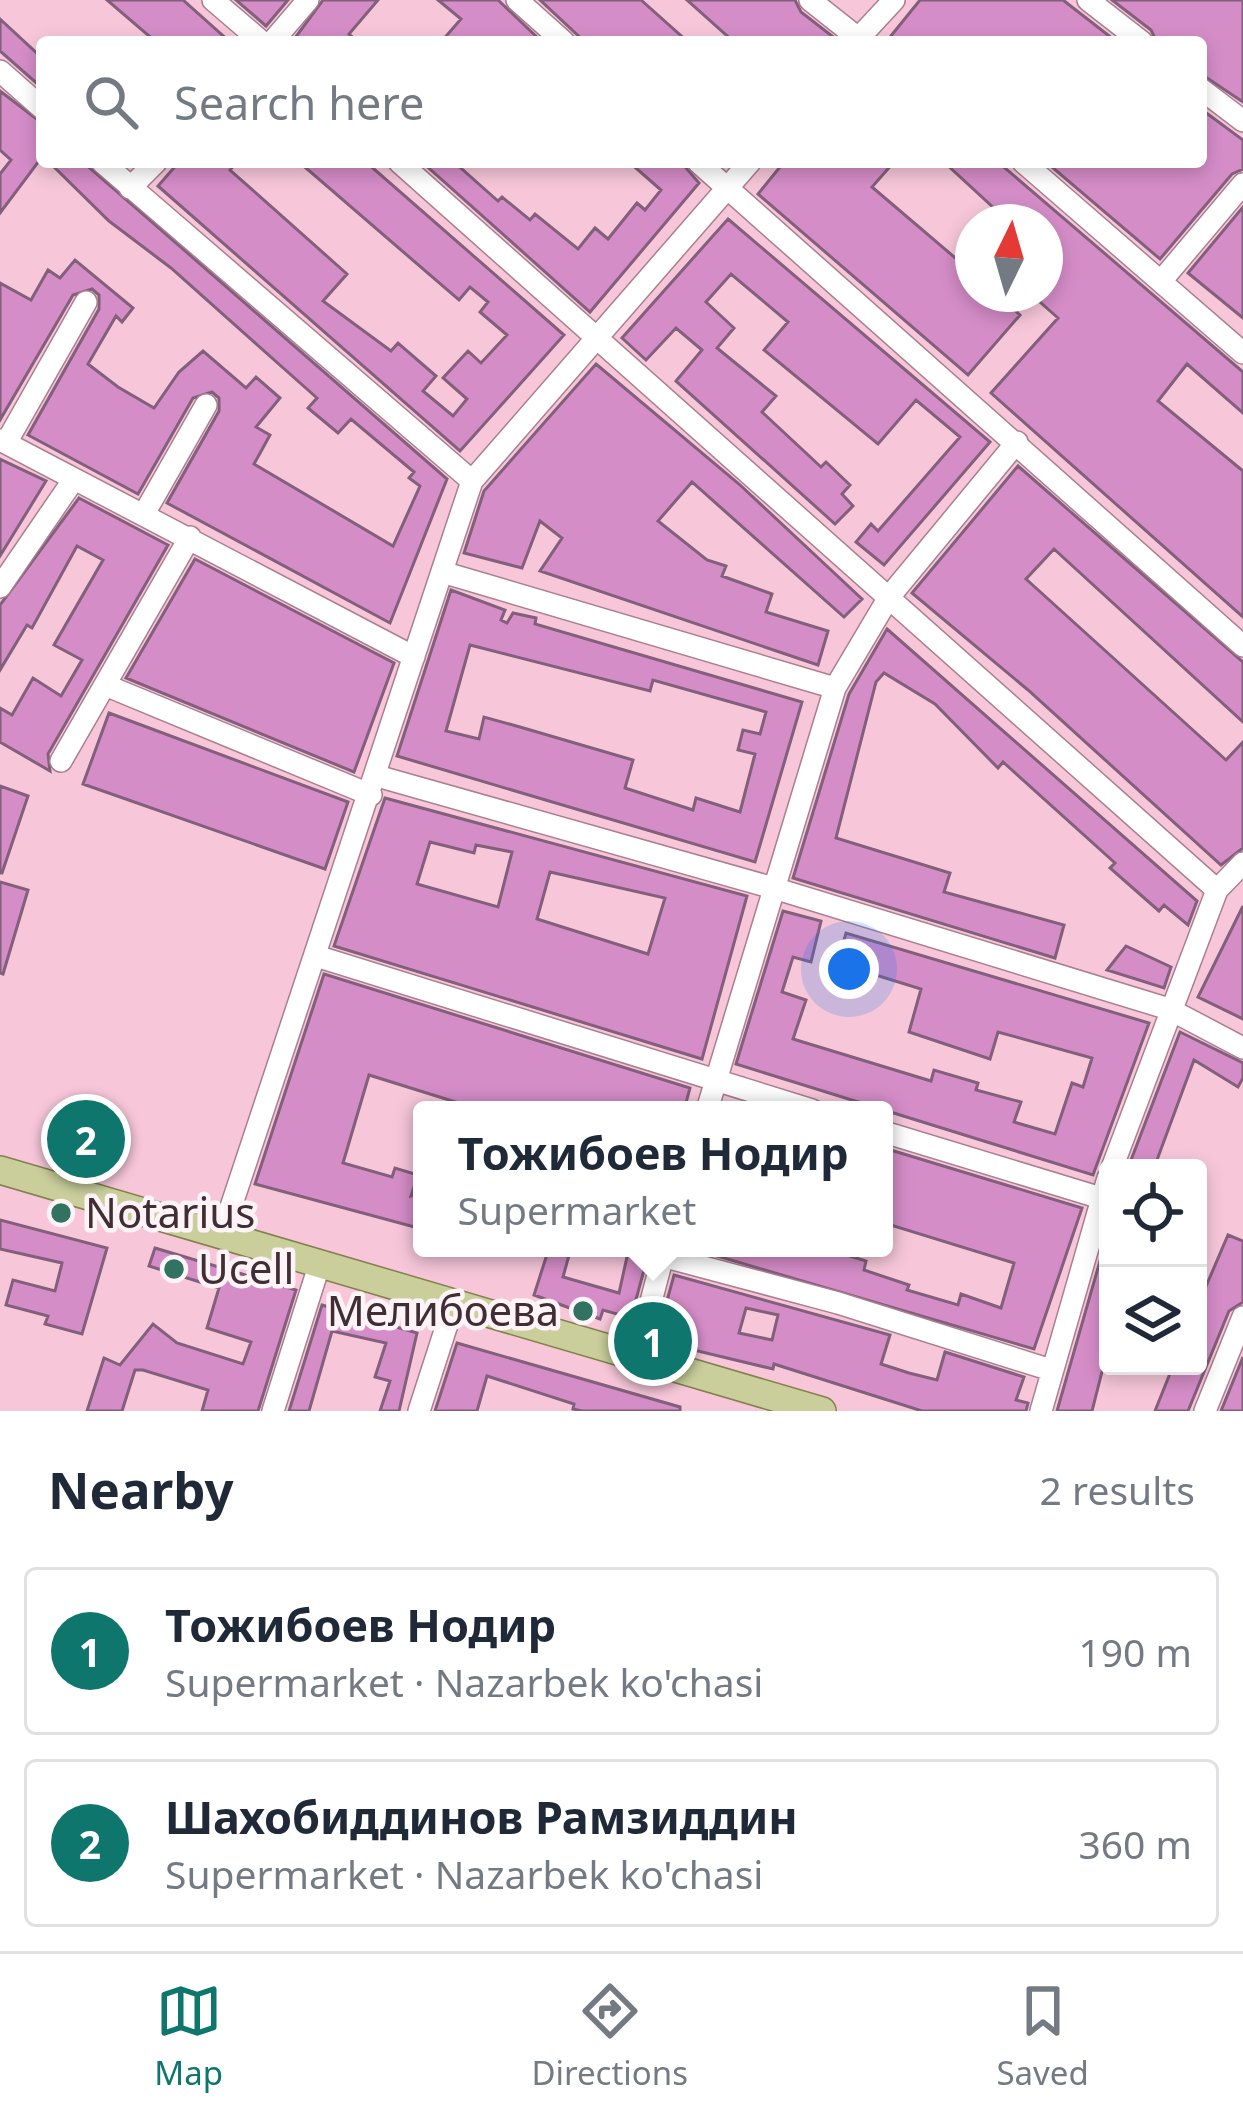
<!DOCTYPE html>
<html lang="en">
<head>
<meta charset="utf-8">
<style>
	:root { --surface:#fff; --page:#f2f2f3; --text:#1f2937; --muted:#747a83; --line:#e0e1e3; --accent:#0f766e }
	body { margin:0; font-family:"Noto Sans",sans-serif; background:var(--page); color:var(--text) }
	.controls { position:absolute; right:36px; bottom:36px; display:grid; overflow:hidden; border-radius:12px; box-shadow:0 6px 18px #0003 }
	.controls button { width:108px; height:108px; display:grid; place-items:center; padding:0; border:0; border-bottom:3px solid var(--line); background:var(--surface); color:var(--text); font:60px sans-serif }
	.compass { position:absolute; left:955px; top:204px; width:108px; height:108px; border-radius:50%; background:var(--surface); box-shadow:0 6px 18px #0003; rotate:5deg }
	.you { position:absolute; left:849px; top:969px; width:42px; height:42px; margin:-30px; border:9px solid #fff; border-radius:50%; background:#1a73e8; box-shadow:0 0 0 18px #1a73e833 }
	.badge { display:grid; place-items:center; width:78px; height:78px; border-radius:50%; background:var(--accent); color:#fff; font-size:39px; font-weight:700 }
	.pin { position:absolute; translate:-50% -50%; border:6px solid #fff; box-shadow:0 3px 12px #0006 }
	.popup { position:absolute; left:413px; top:1101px; width:480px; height:156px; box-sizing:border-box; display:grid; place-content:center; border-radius:12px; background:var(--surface); filter:drop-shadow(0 3px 9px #0005); font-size:39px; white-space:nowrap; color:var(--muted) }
	.popup b { font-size:45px; color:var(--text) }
	.popup::after { content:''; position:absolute; left:50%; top:100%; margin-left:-24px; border:24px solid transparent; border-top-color:var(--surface) }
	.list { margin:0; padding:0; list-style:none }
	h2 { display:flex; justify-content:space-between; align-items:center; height:156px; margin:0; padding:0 48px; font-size:51px }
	h2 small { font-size:39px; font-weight:400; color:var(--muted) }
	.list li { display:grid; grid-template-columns:78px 1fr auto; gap:36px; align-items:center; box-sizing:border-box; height:168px; margin:0 24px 24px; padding:0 24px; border:3px solid var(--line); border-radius:12px }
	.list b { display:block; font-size:45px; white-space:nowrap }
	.list p { margin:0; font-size:39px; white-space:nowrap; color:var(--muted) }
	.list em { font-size:39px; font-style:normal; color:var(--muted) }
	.icon { flex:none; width:66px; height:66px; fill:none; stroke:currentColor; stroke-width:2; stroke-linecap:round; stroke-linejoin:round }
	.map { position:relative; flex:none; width:1243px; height:1411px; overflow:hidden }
	.search { position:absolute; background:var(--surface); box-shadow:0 6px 18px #0003; left:36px; right:36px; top:36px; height:132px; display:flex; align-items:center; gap:30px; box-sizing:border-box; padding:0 42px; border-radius:12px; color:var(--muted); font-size:45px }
	.sheet { height:540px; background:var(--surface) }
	nav { display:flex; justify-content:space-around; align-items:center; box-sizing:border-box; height:168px; border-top:3px solid var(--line); background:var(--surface); font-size:33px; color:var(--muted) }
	nav a { display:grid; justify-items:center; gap:6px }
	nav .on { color:var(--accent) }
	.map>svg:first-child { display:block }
	.building { fill:#d58dc8; stroke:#825f7b; stroke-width:3; fill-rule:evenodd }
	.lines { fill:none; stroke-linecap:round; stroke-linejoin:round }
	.minor-casing { stroke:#ab7e90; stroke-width:24 }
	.major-casing { stroke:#82814c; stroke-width:30 }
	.minor { stroke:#fff; stroke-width:21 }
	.major { stroke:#c9ce9b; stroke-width:27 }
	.poi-dot { fill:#327261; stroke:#fef4f8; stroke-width:4.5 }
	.labels { text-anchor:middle; stroke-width:9; stroke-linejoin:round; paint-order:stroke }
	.poi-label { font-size:42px; fill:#412e35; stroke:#fef4f8; text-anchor:start }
</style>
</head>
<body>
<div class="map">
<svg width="1243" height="1411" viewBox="0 0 1243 1411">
	<rect width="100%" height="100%" fill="#f7c7d9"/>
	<path class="building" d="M107 0H183L230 42H156Z
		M236 0H288L266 26Z
		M323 0H378L349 34 358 42H292Z
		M438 0H498L542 42H441L461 19Z
		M540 0H641L688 42H585Z
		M687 0H795L801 12 832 36 827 42H734Z
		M920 0H1063L1117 42H886Z
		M1112 0H1243V102L1201 74V42H1157L1151 30Z
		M0 19 42 58V88L0 51Z
		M0 91 42 123V157L0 213V174L11 160 0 150Z
		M1201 109 1243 140V169L1232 174 1160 259 1046 162H1201Z
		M49 162H83L447 479 390 623 167 503 219 411V398L212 392 193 398 138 494 28 435 99 309V295L92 289 73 295 0 420V283L31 300 48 270 60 278 75 260 133 308 122 322 116 316 88 364 118 387 154 408 179 372 203 351 246 388 256 377 280 398 256 427 270 435 254 464 393 546 420 486 409 478 414 472 351 419 338 433 308 408 317 398 171 268 109 221Z
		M179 162H237L230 170 347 274 323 301 391 351 398 343 436 376 423 391 453 416 467 399 443 378 468 351 481 363 507 335 480 312 488 302 470 287 459 300 299 162H366L564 335 460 451 158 186Z
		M422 162H454L498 201 502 197 530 220 535 214 578 249 595 228 608 239 637 203 645 210 661 190 629 162H681L699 183 590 312Z
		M784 162H894L872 187 973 273V294H997L1020 315 968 375 758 194Z
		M944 162H998L1243 372V413L1187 364 1158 401 1243 471V617L991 393 1058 318 1031 294H1045V222H984L997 211Z
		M1243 207V318L1188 273Z
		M728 219 990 442 884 565 856 542 871 524 878 531 960 437 916 400 878 444 764 350 788 322 731 274 706 302 734 328 717 348 776 396 762 412 821 467 826 462 850 485 842 494 853 506 835 524 676 381 702 350 676 328 646 360 622 338Z
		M596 364 739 484 862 599 844 617 692 482 658 521 707 560 726 566 722 576 772 594 766 612 828 631 818 665 540 571 562 538 540 521 522 568 464 553 484 491Z
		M0 459 46 481 0 556Z
		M1018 466 1243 662V722L1054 549 1026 579 1226 760 1243 742V848L1221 865 1028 690 912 593Z
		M79 498 168 545 48 754 50 771 0 742V708L12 715 33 678 61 696 82 660 54 645 103 560 77 546 32 628 27 625 0 670V605Z
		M195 559 394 663 354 772 126 678Z
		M451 590 505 610 501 620 507 623 513 613 536 618 535 624 802 702 755 862 397 756ZM470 645 650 691 653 680 766 712 760 734 743 730 738 750 755 754 740 812 696 798 693 810 625 788 633 760 520 727 484 717 479 739 446 731Z
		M887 629 1197 901 1188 925 1164 905 1159 911 1110 868 1115 863 1003 762 998 768 935 704 884 673 876 682 836 838 950 873 944 892 1064 925 1055 958 793 878 849 694Z
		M109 713 348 802 325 869 83 784Z
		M0 786 28 796 2 873H0Z
		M385 798 747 896 702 1059 334 946ZM430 842 474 853 476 845 512 852 498 907 417 884ZM550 872 665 898 648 954 537 919Z
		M0 882 28 890 3 974 0 973Z
		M1243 906V1019L1198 997Z
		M783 911 821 921 811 962 793 957 782 992 806 1000 793 1039 931 1081 934 1070 978 1083 976 1090 1021 1102 1014 1122 1055 1134 1072 1083 1083 1087 1092 1058 998 1032 990 1059 909 1032 921 989 837 963 846 933 1149 1023 1093 1175 736 1064Z
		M1126 946 1171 967 1164 988 1107 970Z
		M324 974 690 1088 684 1110H481L369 1075 343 1163 392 1177 395 1168 418 1175 411 1196 422 1193V1229L255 1184Z
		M1180 1032 1243 1063V1078L1238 1087 1194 1060 1154 1168H1128Z
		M884 1148 1082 1208 1034 1349 690 1248H824L866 1261 864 1270 909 1285 907 1290 958 1305 961 1294 1001 1308 1014 1263 884 1223Z
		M0 1220 107 1248 82 1334 45 1324 48 1316 6 1305 13 1280 55 1291 62 1263 0 1249Z
		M1228 1235 1243 1241V1302L1229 1311 1188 1411H1155L1173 1366H1198V1305Z
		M1106 1240 1108 1348 1092 1411H1057Z
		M155 1248 296 1290 258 1411H202L208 1390 143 1370H135L122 1411H87L104 1358 120 1365 153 1324 177 1343 243 1364 251 1342 207 1328 219 1288 149 1266Z
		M549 1248H571L563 1277 619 1293 629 1248H650L631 1318 603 1310 600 1319 534 1295Z
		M674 1275 890 1335 881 1364 909 1373 937 1380 945 1352 1024 1377 1016 1400 1028 1403 1026 1411H922L774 1364 773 1369 656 1341ZM746 1308 778 1315 772 1340 739 1333Z
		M322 1305 417 1333 399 1411H380L390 1381 375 1377 386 1343 332 1331 309 1411H289Z
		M457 1343 680 1407V1411H582L573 1409 574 1404 487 1376 477 1411H435Z
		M1243 1357V1411H1221Z"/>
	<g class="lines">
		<defs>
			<path id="minor" d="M213 0 262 42
				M517 0 564 42
				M810 0 863 42
				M1088 0 1142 42
				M272 42 308 0
				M855 42 894 0
				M0 71 42 108
				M1201 89 1243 121
				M102 162 472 481
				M399 162 1217 890
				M698 162 1243 646
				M1023 162 1243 353
				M130 188 156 162
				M1162 280 1243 184
				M0 440 414 657
				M6 443 86 302
				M144 514 206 405
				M442 572 835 688
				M0 587 74 479
				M105 685 371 795
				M61 761 190 537
				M377 776 777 889 1169 1009 1243 1048
				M316 956 812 1110
				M707 1110 835 688 889 597 1017 442
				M884 1132 1101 1198
				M1112 1168 1217 890 1243 863
				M221 1237 472 481 750 162
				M662 1256 838 1303 1051 1370
				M636 1359 665 1248
				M273 1411 319 1266
				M419 1411 453 1306
				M1041 1411 1108 1178
				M1205 1411 1243 1317"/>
			<path id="major" d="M0 1170 822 1411"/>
		</defs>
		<use href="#minor" class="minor-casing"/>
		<use href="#major" class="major-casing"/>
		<use href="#minor" class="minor"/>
		<use href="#major" class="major"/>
	</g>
	<g class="poi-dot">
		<circle cx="61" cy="1213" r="12"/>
		<circle cx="174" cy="1269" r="12"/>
		<circle cx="583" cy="1311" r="12"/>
	</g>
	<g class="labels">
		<g class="poi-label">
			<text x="85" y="1228">Notarius</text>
			<text x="198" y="1284">Ucell</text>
			<text x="559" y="1326" text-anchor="end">Мелибоева</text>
		</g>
	</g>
</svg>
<div class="controls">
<button><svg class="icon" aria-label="locate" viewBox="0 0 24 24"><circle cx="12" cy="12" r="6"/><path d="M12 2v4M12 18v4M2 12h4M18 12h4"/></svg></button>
<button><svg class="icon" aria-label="layers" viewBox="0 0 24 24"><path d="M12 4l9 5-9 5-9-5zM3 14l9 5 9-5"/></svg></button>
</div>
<svg class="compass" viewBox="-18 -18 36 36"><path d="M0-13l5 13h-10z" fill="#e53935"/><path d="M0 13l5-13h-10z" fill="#747a83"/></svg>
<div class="you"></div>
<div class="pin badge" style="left:653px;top:1341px">1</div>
<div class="popup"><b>Тожибоев Нодир</b>Supermarket</div>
<div class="pin badge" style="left:86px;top:1139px">2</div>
<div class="search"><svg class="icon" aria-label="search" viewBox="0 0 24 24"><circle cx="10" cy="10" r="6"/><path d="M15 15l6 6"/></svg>Search here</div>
</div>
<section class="sheet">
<h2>Nearby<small>2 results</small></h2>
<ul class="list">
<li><span class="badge">1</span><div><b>Тожибоев Нодир</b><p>Supermarket · Nazarbek ko'chasi</p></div><em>190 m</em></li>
<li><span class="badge">2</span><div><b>Шахобиддинов Рамзиддин</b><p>Supermarket · Nazarbek ko'chasi</p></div><em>360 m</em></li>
</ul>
</section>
<nav>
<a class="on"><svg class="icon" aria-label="map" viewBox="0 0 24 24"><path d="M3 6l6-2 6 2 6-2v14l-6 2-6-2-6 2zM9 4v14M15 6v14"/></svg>Map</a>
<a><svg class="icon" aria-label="directions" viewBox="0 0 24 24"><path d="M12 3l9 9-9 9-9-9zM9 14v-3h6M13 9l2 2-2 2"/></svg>Directions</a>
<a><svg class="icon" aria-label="saved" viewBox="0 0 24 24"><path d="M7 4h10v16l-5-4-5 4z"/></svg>Saved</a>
</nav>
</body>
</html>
